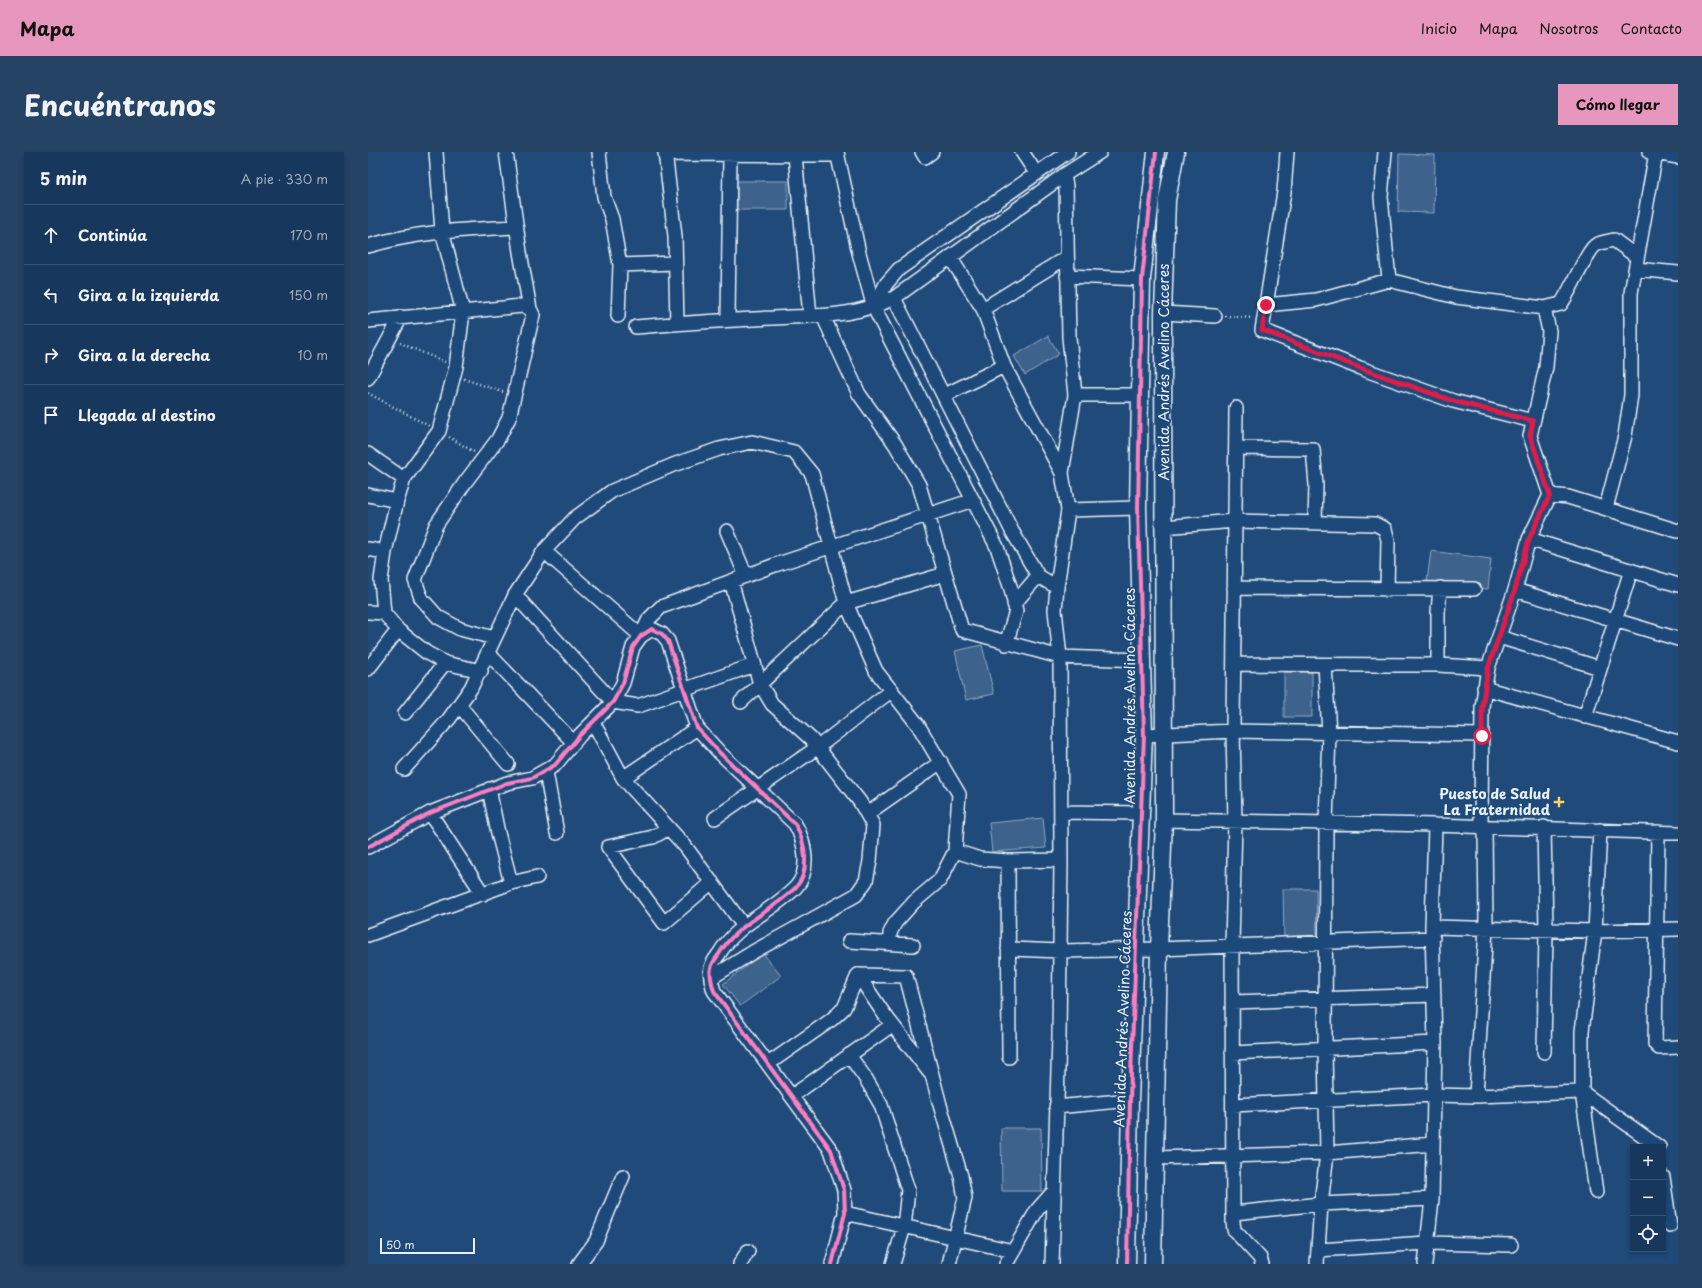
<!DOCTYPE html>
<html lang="es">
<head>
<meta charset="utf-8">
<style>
	:root { --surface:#17385c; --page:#244365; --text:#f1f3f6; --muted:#9eacbb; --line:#365272; --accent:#e797bd }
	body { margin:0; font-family:"Playpen Sans",sans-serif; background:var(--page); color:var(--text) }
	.controls { position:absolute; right:12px; bottom:12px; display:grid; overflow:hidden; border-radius:0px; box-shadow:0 2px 6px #0003 }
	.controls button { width:36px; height:36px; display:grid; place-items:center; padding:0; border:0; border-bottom:1px solid var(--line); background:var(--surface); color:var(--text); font:20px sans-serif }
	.scale { position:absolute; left:12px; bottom:10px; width:95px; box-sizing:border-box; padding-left:4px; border:2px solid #e8f1f8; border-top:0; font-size:11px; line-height:14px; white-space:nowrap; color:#e8f1f8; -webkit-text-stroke:3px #1f4a7a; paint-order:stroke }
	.stop { position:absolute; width:12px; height:12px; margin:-9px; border:3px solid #e11d48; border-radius:50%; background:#fff }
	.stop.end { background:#e11d48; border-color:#fff; box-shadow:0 1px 4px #0008 }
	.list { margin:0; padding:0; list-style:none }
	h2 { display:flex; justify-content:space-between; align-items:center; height:52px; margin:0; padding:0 16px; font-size:17px }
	h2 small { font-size:13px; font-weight:400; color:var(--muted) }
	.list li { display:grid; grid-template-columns:26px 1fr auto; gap:12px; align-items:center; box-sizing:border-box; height:60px; padding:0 16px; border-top:1px solid var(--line) }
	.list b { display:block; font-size:15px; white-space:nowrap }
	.list em { font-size:13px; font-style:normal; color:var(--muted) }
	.icon { flex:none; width:22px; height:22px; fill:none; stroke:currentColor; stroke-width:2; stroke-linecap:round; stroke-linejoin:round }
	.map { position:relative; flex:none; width:1310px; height:1112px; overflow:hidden; border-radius:0px }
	header { display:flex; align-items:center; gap:24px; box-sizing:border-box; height:56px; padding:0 20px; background:var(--accent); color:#111 }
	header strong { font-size:19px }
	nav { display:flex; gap:22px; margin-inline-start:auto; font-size:14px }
	.intro { display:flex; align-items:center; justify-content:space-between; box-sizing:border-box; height:96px; padding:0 24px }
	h1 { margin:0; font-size:28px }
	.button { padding:10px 18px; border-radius:0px; background:var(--accent); color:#111; font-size:14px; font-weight:700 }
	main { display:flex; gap:24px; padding:0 24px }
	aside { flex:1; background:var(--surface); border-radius:0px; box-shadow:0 2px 6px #0003 }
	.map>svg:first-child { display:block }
	.garden { fill:#3c628c; stroke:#92aac2 }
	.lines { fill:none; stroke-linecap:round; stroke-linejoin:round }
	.minor-casing { stroke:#e8f1f8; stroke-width:16 }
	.tertiary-casing { stroke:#e8f1f8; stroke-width:19 }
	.path { stroke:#e8f1f8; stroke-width:2.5; stroke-dasharray:1 3; stroke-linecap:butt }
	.minor { stroke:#1f4a7a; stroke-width:13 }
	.tertiary { stroke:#1f4a7a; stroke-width:16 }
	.cycleway-casing { stroke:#1f4a7a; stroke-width:6 }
	.cycleway { stroke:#ff80c0; stroke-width:4 }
	.route { stroke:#e11d48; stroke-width:5 }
	.poi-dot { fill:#ffd166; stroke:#1f4a7a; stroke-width:1.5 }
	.labels { text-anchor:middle; stroke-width:3.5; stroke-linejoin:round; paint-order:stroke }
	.street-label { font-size:14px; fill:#e8f1f8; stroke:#1f4a7a }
	.poi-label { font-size:14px; font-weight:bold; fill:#e8f1f8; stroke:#1f4a7a; text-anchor:end }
</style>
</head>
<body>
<header>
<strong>Mapa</strong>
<nav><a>Inicio</a><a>Mapa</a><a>Nosotros</a><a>Contacto</a></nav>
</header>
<div class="intro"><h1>Encuéntranos</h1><a class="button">Cómo llegar</a></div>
<main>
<aside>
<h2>5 min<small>A pie · 330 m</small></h2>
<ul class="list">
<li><svg class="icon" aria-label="ahead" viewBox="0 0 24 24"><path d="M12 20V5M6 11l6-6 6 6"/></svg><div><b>Continúa</b></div><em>170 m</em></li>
<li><svg class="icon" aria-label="left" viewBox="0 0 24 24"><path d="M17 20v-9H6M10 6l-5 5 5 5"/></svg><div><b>Gira a la izquierda</b></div><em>150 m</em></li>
<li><svg class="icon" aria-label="right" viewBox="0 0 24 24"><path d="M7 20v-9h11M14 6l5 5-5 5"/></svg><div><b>Gira a la derecha</b></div><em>10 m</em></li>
<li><svg class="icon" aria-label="arrive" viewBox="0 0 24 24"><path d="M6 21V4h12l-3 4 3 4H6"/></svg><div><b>Llegada al destino</b></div></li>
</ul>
</aside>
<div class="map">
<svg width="1310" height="1112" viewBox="0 0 1310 1112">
	<rect width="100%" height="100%" fill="#1f4a7a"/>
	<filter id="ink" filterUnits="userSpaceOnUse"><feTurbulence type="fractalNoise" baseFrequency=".025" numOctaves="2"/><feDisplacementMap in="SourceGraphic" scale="8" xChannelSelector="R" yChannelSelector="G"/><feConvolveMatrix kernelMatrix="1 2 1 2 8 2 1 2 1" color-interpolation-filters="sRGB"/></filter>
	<g filter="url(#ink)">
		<path class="garden" d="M1031 2 1067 3 1066 61 1030 60Z
			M369 29H420V58H369Z
			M680 184 691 202 657 223 646 204Z
			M1063 399 1123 407 1120 437 1059 429Z
			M614 493 626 542 598 548 587 499Z
			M916 520H944V565H916Z
			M675 666 678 696 624 700 621 671Z
			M915 737H948L949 787H916Z
			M395 801 413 824 372 854 355 832Z
			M633 976H673L674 1039H634Z"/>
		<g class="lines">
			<defs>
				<path id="minor" d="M68 0 74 79 95 160 88 215 71 279 36 327 29 349 17 400 13 428 16 461 30 478 59 501 77 511 113 519
					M138 0 152 100 162 157
					M231 0 236 45 244 67 252 113 250 164
					M297 0 307 84 309 171
					M469 0 491 101 506 156 629 395 643 437 648 459 638 492
					M554 0 557 5 564 0
					M654 0 668 21
					M919 0 916 40 894 178 992 216 1085 249 1165 269
					M1017 0 1013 45 1021 128
					M1281 0 1310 5
					M297 2 469 3
					M427 3 442 164
					M0 94C52 79 95 78 149 75
					M582 105 615 157 636 214 694 321
					M252 113 307 111
					M1267 117 1310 121
					M699 124 774 127
					M526 146 644 379 670 424 689 435
					M898 153 948 148 1021 128 1088 145 1176 156 1193 152C1202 140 1220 97 1228 93 1233 90 1241 89 1246 88L1269 105
					M506 156 518 132 531 117 700 0
					M615 157 699 105
					M795 161 847 164
					M455 164 491 242 527 292 551 333 594 478 692 505 774 508
					M360 168 362 3
					M0 169 154 154 162 157 165 163 141 266 130 287 98 329 68 373 47 428 53 446 70 465 92 477 126 486
					M268 175C313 171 359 168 405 166 449 163 485 166 526 146L696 23 732 0
					M0 226 33 165
					M577 243 636 214
					M707 243H772
					M868 256 865 579 867 669 864 794 865 1070 866 1078 892 1106 894 1112
					M868 296 945 297 948 333 947 370
					M0 302 36 327
					M0 343 29 349
					M1182 343 1200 345 1310 379
					M1238 356 1257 284 1263 243V141L1288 1
					M700 358 770 356
					M795 375 867 369 1007 372 1017 377 1020 388 1019 438
					M359 379 378 424
					M1161 387 1310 433
					M0 397 17 400
					M176 399 273 484 281 467 293 455 407 413 605 348
					M866 436 1106 437
					M1147 438 1310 487
					M147 443 245 550 270 554 386 513
					M646 452 670 424
					M0 460 16 461
					M1131 485 1232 516
					M120 501 206 591
					M866 512 1070 513 1120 516
					M1070 513V460L1072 436
					M0 517 30 478
					M1116 536 1310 590
					M373 550 478 451 577 422
					M91 553 140 612
					M37 561 77 511
					M1217 565 1263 418
					M225 570 255 626 317 694 375 773
					M776 583 865 579 1114 583
					M36 617 81 567 103 536 147 443 176 399 207 366 244 339 305 313 351 297 384 290 426 300 444 322 478 451 508 519 550 573 591 642 587 699 612 707 640 709 693 708
					M178 620 189 681
					M255 626 329 576
					M121 637 130 681 143 731
					M693 660 773 661
					M62 661 115 742
					M499 662 573 610
					M347 666 450 595 524 538
					M796 668 1067 673 1310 681
					M1113 674 1114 555 1120 516 1147 438 1161 387 1182 343 1162 284 1178 215 1181 179 1176 156
					M1176 675 1178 778 1176 900
					M301 676 285 685 240 695 296 771 344 730
					M1290 680 1287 892 1291 896 1310 895
					M0 695 62 661 139 631 164 626 187 613 212 583 245 550 255 531 265 495 273 484 284 477 294 482 300 489 329 576 352 601 427 672C437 689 443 719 428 735 404 760 369 771 351 802 348 806 344 811 343 816 341 823 344 832 346 839L463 998 476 1038 477 1061 464 1112
					M640 709 641 905
					M1064 775 1227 779 1310 777
					M0 783 143 731 169 725
					M481 789 545 793
					M522 791V781L527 771 546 750 572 728 587 699
					M640 797 692 799 791 797 1065 786
					M490 823 538 824 572 953 593 1024 597 1046 581 1112
					M490 823 516 862 562 921
					M343 826 385 800 488 743 498 729 502 709 505 673 492 650 443 587 404 552 392 532 363 429
					M864 850 1066 843
					M864 901 1067 891
					M481 903 498 927 513 953 540 1038 536 1075 525 1112
					M400 912 463 868 476 856 490 823
					M424 944 524 873
					M1108 944 1118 776 1117 674
					M865 953 1066 943 1108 944 1214 940 1291 995
					M688 955 762 948
					M787 1006 959 1001 1065 992
					M1295 1025 1302 1074
					M1228 1040 1214 940V879L1227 779 1232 678
					M477 1061 645 1099
					M866 1061 953 1052 1064 1047
					M950 1098 1059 1091 1143 1093
					M211 1112 228 1089 255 1024
					M372 1112 380 1099
					M638 1112 669 1058 685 1040
					M684 1112 691 885 693 708 692 505 687 458 689 435 700 358 694 321 707 243 701 185 698 34 696 23
					M949 1112 953 1052 959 1001 957 897 958 671 961 581 957 513
					M1057 1112 1064 1047 1067 891 1064 775 1067 673"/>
				<path id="tertiary" d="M759 1112 762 948 776 583 770 356 774 127 788 0
					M785 1112 791 797 796 668 795 161 799 48 808 0"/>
			</defs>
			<use href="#minor" class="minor-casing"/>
			<use href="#tertiary" class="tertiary-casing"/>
			<path class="path" d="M857 164 884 166
				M32 191 77 210
				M96 227 135 240
				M0 241 61 274
				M81 285 106 300"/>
			<use href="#minor" class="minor"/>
			<use href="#tertiary" class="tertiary"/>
			<defs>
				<path id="cycleway" d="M0 695 62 661 139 631 164 626 187 613 212 583 245 550 255 531 265 495 273 484 284 477 294 482 300 489 329 576 352 601 427 672C437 689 443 719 428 735 404 760 369 771 351 802 348 806 344 811 343 816 341 823 344 832 346 839L463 998 476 1038 477 1061 464 1112
					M759 1112 762 948 776 583 770 356 774 127 788 0"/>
			</defs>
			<use href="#cycleway" class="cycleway-casing"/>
			<use href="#cycleway" class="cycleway"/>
		</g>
	</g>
	<g class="lines" filter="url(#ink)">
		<path class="route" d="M898 153 894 178 992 216 1085 249 1165 269 1162 284 1182 343 1161 387 1147 438 1120 516 1114 555V584"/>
	</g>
	<path class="poi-dot" d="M1189 644h4v4h4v4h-4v4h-4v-4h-4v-4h4z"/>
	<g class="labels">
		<g class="street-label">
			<text transform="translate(796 220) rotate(-90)" y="5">Avenida Andrés Avelino Cáceres</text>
			<text transform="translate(762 544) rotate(-90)" y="5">Avenida Andrés Avelino Cáceres</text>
			<text transform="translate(755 867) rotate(-88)" y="5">Avenida Andrés Avelino Cáceres</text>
		</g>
		<g class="poi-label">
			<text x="1182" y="647">Puesto de Salud<tspan x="1182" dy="16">La Fraternidad</tspan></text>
		</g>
	</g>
</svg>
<div class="controls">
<button>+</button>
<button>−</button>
<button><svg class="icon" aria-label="locate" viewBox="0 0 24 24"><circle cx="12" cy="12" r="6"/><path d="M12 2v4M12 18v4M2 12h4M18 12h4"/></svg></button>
</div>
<div class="scale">50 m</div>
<div class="stop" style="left:1114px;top:584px"></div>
<div class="stop end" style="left:898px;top:153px"></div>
</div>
</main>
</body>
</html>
